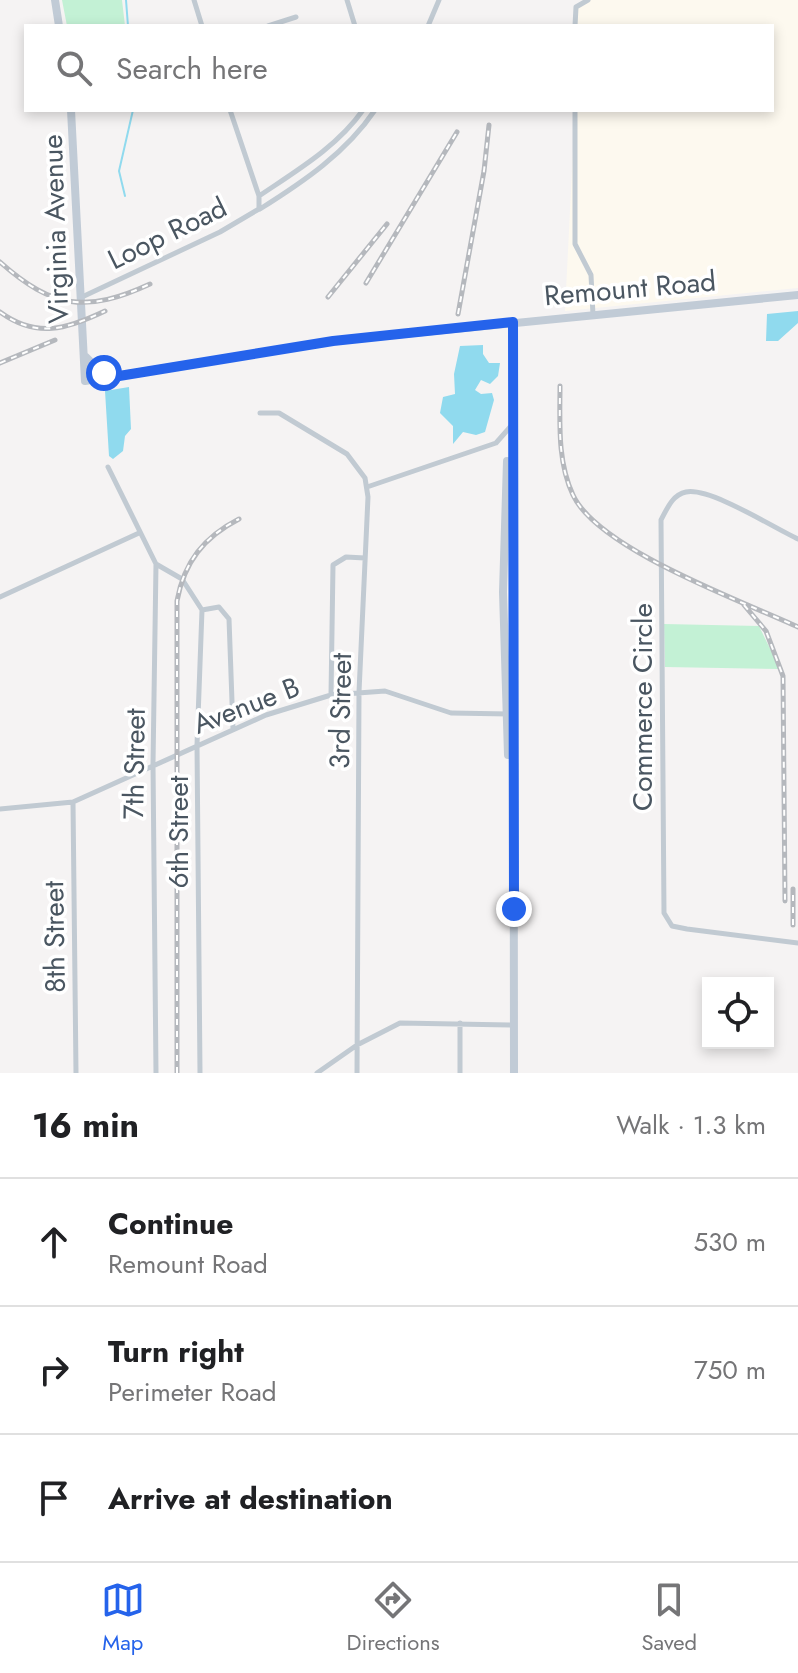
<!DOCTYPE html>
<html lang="en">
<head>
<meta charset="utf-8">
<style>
	:root { --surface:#fff; --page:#f6f6f6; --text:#202124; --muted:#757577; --line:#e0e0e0; --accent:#2563eb }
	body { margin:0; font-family:Jost,sans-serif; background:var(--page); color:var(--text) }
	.controls { position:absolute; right:24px; bottom:24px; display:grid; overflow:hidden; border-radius:0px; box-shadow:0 4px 12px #0003 }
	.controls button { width:72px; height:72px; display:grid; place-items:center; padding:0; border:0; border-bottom:2px solid var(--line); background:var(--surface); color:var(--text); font:40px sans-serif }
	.stop { position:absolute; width:24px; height:24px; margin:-18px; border:6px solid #2563eb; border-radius:50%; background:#fff }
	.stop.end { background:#2563eb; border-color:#fff; box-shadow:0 2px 8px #0008 }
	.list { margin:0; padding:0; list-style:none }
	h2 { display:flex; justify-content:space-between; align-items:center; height:104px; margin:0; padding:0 32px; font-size:34px }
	h2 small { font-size:26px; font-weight:400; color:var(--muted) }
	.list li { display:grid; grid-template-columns:52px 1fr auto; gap:24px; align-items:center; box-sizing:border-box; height:128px; padding:0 32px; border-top:2px solid var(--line) }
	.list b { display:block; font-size:30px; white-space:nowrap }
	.list p { margin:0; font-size:26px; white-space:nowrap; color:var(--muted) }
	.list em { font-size:26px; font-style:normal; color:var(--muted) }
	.icon { flex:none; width:44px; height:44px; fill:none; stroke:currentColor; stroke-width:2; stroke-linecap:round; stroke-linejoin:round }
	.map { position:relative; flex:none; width:798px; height:1073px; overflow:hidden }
	.search { position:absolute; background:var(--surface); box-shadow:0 4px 12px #0003; left:24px; right:24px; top:24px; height:88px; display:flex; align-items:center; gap:20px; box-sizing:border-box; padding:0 28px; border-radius:0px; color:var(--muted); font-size:30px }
	.sheet { height:488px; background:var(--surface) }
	nav { display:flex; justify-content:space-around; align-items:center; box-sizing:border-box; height:112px; border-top:2px solid var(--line); background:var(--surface); font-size:22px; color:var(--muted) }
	nav a { display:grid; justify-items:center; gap:4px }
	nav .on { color:var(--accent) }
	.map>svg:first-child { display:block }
	.commercial { fill:#fdf9ef }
	.green { fill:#c3f1d5 }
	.water { fill:#90daee }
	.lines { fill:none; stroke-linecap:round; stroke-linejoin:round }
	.stream { stroke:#90daee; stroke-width:2 }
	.street { stroke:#c1cad2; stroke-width:5 }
	.secondary { stroke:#c1cbd6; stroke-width:8 }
	.rail-casing { stroke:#b5b8bd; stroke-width:5 }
	.rail { stroke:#fff; stroke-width:2; stroke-dasharray:6; stroke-linecap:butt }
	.route { stroke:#2563eb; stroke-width:10 }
	.labels { text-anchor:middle; stroke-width:7; stroke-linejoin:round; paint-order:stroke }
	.street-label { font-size:28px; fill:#4a5661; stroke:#fff }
</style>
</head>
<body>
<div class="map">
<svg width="798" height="1073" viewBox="0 0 798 1073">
	<rect width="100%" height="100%" fill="#f5f3f3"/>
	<path class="commercial" d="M588 0H798V288L565 311 575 110H772V26H575L576 7Z"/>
	<path class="green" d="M62 0H122L125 26H67Z
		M664 624 759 626 780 669 665 667Z"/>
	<path class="water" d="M798 311V323L778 341H766L767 314Z
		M483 345V354L489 363H500L498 376 490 384 481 380 475 390 481 394 492 393 494 400 485 432 476 435 463 432 453 444V426L440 413 443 397 455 394 454 374 460 346Z
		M129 387 131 429 125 436 123 451 113 459 109 456 105 391Z"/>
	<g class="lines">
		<path class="stream" d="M126 0 128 26
			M125 196 119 171 133 110"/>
		<path class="street" d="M194 0 202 26
			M347 0 355 26
			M268 26 296 17
			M428 26 439 0
			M575 26 576 7 588 0
			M230 110 259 196
			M575 110V244L591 275 593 315
			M260 209C303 182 346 153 375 110
			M82 297 220 232 259 209V196C296 171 337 147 363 110
			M260 413H279L347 454 365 478 368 497 359 692 357 1073
			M108 467 156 564 153 764 156 1073
			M367 487 496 443 511 426
			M798 539C774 528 710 487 686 492 672 495 667 509 661 520L664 913 672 926 687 929 798 943
			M156 564 182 579 202 610 197 745 200 1073
			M0 597 139 533
			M202 610 219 607 229 619 233 729
			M331 695 333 565 346 557 365 558
			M73 802 76 1073
			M0 809 73 802 266 715 331 695 385 691 451 713 509 714
			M460 1023V1073
			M317 1073 357 1045 400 1023 513 1025"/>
		<path class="secondary" d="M55 0 59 26
			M71 110 85 381 333 341 798 295
			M513 322 514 1073
			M86 357 97 368 112 376
			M507 461 503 592 508 755"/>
		<defs>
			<path id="rail" d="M0 262C53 309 87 313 150 284
				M366 283 457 132
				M328 297 387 224
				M0 312C37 339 67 329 105 311
				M458 314 484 171 489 125
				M0 363 55 340
				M560 386C560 422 557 461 573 495 598 549 742 601 798 627
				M744 605 766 631 783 676 785 901
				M793 925V889
				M177 1073V601C184 562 204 537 239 519"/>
		</defs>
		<use href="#rail" class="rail-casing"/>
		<use href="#rail" class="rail"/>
	</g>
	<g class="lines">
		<path class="route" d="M104 373 113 377 333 341 513 322 514 909"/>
	</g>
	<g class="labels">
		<g class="street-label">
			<text transform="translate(55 229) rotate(-92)" y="10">Virginia Avenue</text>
			<text transform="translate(167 233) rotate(-26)" y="10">Loop Road</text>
			<text transform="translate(630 288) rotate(-5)" y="10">Remount Road</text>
			<text transform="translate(246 705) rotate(-21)" y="10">Avenue B</text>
			<text transform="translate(642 707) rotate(-90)" y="10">Commerce Circle</text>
			<text transform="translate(340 711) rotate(-89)" y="10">3rd Street</text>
			<text transform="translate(134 764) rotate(-89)" y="10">7th Street</text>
			<text transform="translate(178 832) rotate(-90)" y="10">6th Street</text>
			<text transform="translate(54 937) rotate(-91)" y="10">8th Street</text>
		</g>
	</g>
</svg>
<div class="controls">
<button><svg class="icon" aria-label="locate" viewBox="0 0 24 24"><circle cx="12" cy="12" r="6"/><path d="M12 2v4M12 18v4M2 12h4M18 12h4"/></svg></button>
</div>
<div class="stop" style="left:104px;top:373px"></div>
<div class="stop end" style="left:514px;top:909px"></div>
<div class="search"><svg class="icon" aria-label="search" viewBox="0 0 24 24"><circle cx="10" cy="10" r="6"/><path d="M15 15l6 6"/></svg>Search here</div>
</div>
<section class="sheet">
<h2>16 min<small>Walk · 1.3 km</small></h2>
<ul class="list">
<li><svg class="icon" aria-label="ahead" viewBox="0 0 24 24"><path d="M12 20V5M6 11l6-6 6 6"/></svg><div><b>Continue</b><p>Remount Road</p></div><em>530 m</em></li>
<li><svg class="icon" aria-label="right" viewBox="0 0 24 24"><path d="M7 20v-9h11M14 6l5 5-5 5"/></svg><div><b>Turn right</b><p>Perimeter Road</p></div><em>750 m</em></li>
<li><svg class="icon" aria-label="arrive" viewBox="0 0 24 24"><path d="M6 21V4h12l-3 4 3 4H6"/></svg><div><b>Arrive at destination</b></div></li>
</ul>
</section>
<nav>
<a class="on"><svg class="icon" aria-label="map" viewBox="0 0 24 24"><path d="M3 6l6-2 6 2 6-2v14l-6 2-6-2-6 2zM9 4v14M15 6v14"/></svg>Map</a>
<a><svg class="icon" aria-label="directions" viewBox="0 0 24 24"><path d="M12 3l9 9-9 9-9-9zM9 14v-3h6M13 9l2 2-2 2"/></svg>Directions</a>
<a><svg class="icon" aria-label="saved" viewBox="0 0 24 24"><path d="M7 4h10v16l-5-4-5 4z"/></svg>Saved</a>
</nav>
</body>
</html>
